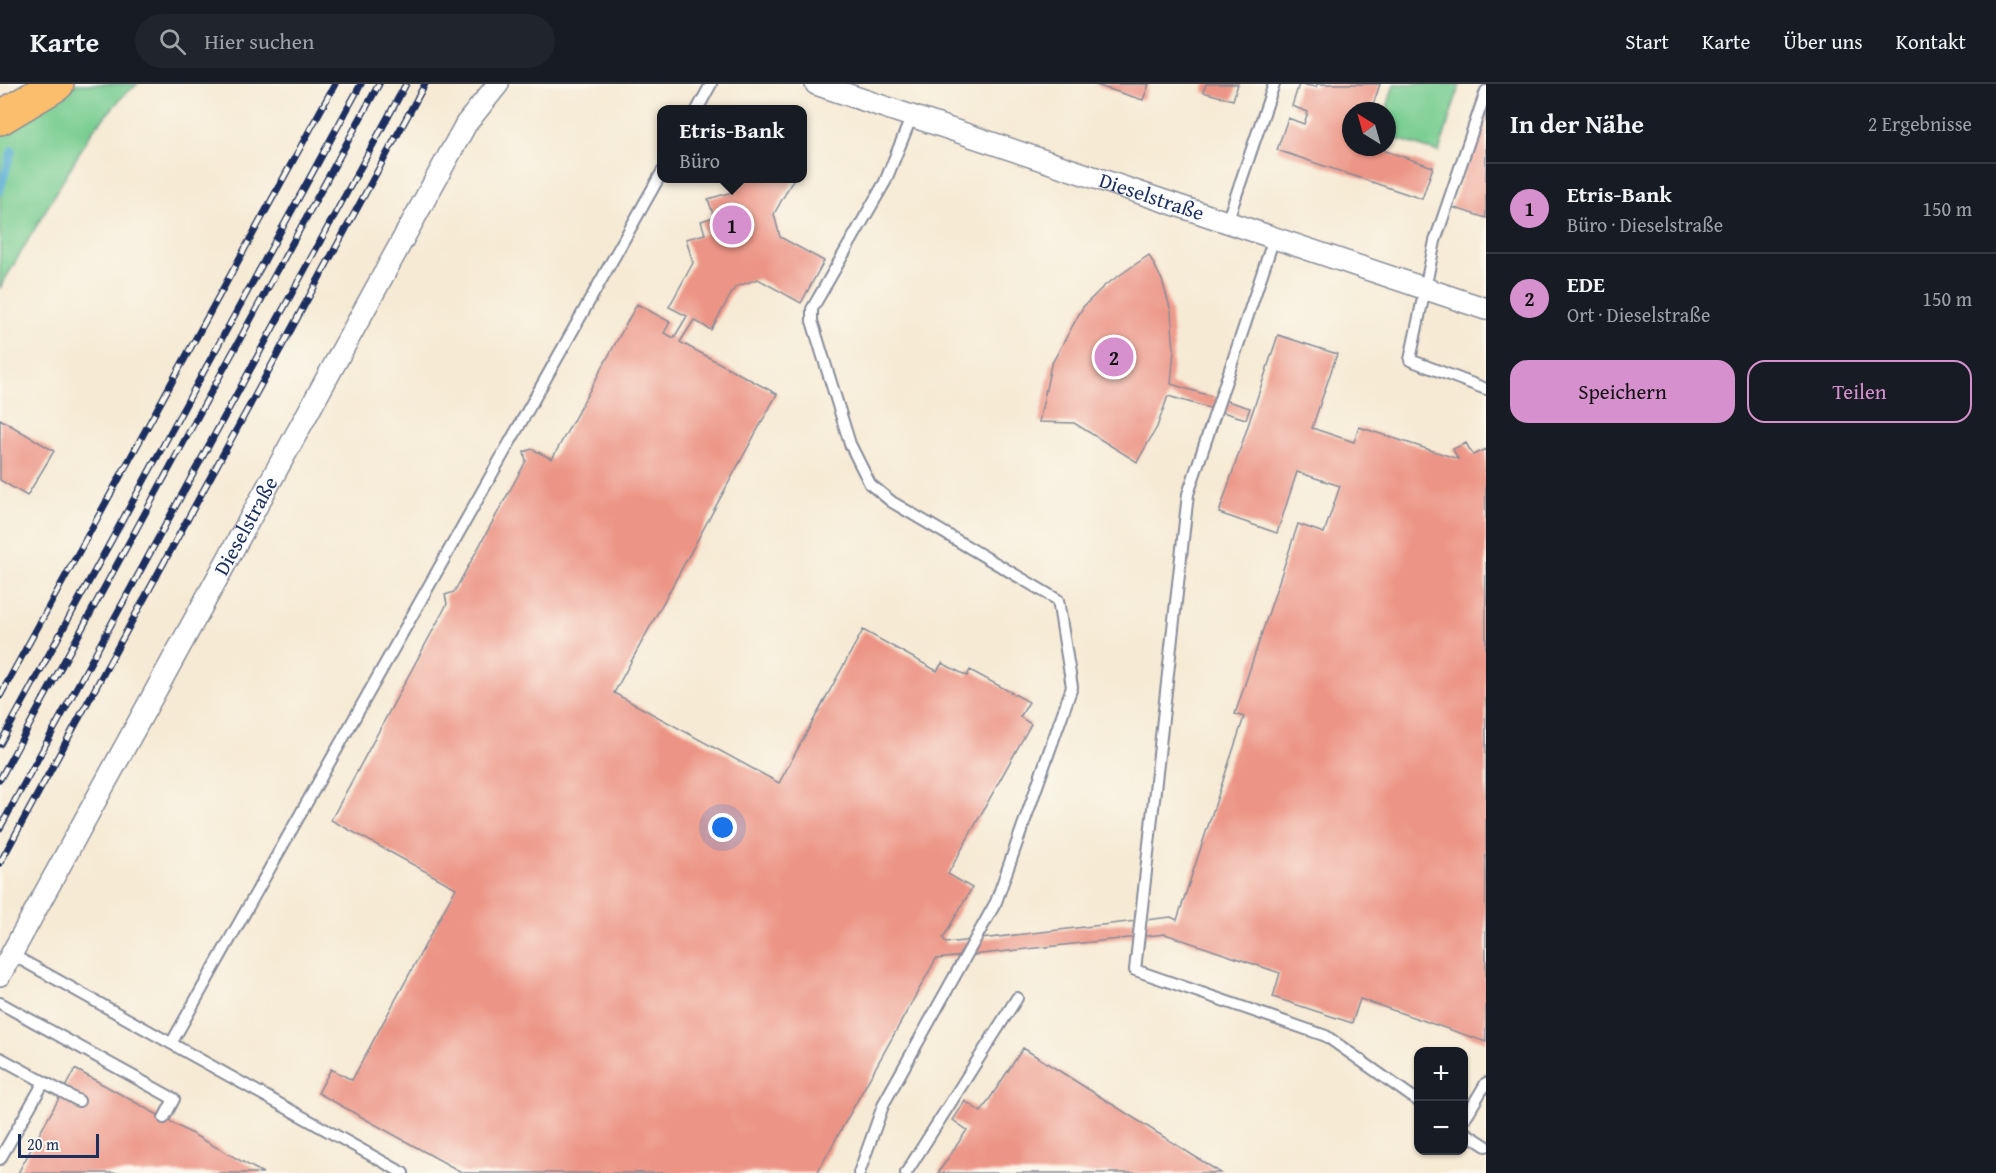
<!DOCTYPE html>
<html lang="de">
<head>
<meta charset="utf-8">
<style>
	:root { --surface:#171b24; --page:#20242c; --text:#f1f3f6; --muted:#9ea1a6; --line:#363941; --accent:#d690ce }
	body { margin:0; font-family:"Gentium Book Plus",serif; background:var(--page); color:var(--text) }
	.controls { position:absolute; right:18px; bottom:18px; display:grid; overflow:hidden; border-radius:12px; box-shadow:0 2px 4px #0004 }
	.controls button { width:54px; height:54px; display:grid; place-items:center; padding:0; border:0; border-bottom:2px solid var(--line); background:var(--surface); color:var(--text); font:30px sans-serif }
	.compass { position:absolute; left:1342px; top:18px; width:54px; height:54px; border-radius:50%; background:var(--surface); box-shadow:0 2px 4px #0004; rotate:323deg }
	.scale { position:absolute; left:18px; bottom:15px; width:81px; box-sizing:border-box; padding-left:6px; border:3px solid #1b2f5e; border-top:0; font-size:16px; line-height:21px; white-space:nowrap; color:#1b2f5e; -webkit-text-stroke:4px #fbf7ec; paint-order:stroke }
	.you { position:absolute; left:723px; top:744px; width:21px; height:21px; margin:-15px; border:4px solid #fff; border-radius:50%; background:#1a73e8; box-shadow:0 0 0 9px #1a73e833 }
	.badge { display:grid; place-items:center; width:39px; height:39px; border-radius:50%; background:var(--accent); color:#111; font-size:20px; font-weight:700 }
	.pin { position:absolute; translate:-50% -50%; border:3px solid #fff; box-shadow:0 2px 6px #0006 }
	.popup { position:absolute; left:657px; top:21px; width:150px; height:78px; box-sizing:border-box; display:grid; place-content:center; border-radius:12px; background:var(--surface); filter:drop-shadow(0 2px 4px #0005); font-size:20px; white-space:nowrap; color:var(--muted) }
	.popup b { font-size:22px; color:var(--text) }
	.popup::after { content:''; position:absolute; left:50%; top:100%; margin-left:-12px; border:12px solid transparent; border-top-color:var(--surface) }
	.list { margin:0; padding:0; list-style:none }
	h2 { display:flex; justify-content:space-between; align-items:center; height:78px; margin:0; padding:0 24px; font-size:26px }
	h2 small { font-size:20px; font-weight:400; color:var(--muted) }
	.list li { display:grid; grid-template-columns:39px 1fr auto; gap:18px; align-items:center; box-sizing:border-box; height:90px; padding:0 24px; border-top:2px solid var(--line) }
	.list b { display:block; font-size:22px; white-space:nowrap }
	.list p { margin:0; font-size:20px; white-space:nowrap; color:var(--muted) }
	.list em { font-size:20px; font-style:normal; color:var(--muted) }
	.actions { display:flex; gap:12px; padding:18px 24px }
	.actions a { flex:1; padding:14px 0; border:2px solid var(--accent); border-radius:18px; text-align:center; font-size:21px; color:var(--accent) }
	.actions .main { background:var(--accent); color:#111 }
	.icon { flex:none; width:33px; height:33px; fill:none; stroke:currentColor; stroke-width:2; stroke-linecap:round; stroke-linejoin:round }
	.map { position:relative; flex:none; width:1486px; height:1089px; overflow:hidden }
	header { display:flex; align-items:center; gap:36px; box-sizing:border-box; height:84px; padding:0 30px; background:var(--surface); border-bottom:2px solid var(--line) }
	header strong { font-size:28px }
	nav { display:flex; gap:33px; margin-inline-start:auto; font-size:21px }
	.search { width:420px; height:54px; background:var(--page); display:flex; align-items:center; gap:15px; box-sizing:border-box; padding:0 21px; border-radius:33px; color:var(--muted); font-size:22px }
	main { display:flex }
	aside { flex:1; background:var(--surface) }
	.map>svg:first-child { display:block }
	.green { fill:#78cd91; stroke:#4a7e78; stroke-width:1.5 }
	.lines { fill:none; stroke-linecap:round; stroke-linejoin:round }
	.stream { stroke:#59aed5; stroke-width:8 }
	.building { fill:#ec9485 }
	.lane-casing { stroke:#888c99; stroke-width:14 }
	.street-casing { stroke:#888c99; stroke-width:24 }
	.highway-casing { stroke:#888c99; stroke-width:36 }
	.lane { stroke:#fff; stroke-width:10 }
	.street { stroke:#fff; stroke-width:21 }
	.highway { stroke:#fabe6d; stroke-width:33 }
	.rail-casing { stroke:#1b2f5e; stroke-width:7 }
	.rail { stroke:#fbf7ec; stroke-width:4.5; stroke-dasharray:14; stroke-linecap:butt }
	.labels { text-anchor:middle; stroke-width:6; stroke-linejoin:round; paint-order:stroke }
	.street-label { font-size:21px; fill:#1b2f5e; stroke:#fbf7ec }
</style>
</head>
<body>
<header>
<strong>Karte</strong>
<div class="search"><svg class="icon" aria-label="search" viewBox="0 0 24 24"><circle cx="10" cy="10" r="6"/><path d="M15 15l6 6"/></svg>Hier suchen</div>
<nav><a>Start</a><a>Karte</a><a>Über uns</a><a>Kontakt</a></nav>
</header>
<main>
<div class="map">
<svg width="1486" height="1089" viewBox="0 0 1486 1089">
	<rect width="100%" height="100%" fill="#fbf7ec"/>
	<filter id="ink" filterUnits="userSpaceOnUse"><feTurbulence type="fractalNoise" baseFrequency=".0167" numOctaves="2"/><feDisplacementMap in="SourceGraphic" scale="12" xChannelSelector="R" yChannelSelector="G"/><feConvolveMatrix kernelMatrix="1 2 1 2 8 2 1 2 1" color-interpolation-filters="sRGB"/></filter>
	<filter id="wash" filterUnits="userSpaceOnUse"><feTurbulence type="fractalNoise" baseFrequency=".008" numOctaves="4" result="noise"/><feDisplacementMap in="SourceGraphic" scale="24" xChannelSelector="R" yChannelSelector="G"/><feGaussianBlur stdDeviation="1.35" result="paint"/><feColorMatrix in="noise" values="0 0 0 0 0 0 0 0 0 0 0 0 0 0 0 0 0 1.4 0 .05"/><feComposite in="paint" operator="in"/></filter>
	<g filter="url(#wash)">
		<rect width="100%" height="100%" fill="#f6ead4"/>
		<path class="green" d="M76 0H138L124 11 92 47 0 204V44Z
			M1394 0H1460L1439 68 1387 52 1386 27Z"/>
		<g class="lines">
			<path class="stream" d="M0 107 12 66"/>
		</g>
		<g id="blocks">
			<path class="building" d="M1093 0H1149L1143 16Z
				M1206 0H1238L1233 16 1203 8Z
				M1299 0 1316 3 1317 0H1380L1371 27H1351V63H1374L1433 83 1422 115 1277 66 1288 34 1304 40 1308 28 1292 22Z
				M1486 24V134L1452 123Z
				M739 94H794L774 130 780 153 824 177 801 219 758 195 735 203 711 246 694 236 680 258 777 310 614 609 779 699 863 546 937 587 942 579 967 592 970 586 1029 618 1020 633 1031 640 948 790 972 804 943 854 946 859 1171 833 1177 836 1244 633 1235 630 1298 440 1324 449 1340 402 1297 388 1277 449 1219 429 1278 251 1337 270 1312 344 1354 358 1359 343 1458 375 1453 365 1466 359 1473 371 1486 365V958L1360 915 1352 939 1273 913 1280 889 1165 850 936 875 817 1089H463L318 1009 331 985 352 996 456 804 331 736 447 520 445 511 454 508 526 377 524 368 532 365 552 375 637 220 670 238 664 249 674 254 687 232 669 223 693 179 686 155 705 150 701 137 714 133 708 115 732 108Z
				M1149 171 1162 196 1171 227 1174 266 1171 300 1250 324 1246 335 1168 312 1157 343 1137 378 1074 339 1039 338 1051 281 1083 223 1104 202Z
				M0 335 54 367 27 412 0 396Z
				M1023 964 1221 1089H938L967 1046 953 1036 965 1017 981 1028Z
				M75 985 263 1089H18Z"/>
		</g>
	</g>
	<g filter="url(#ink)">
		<use href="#blocks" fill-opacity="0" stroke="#888c99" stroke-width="1.5"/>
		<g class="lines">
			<defs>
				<path id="lane" d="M1486 7 1435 157 1410 276 1486 305
					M697 26 711 0
					M1227 138 1274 0
					M1274 154 1188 410 1135 886 1326 952 1418 1017
					M11 870 403 1089
					M0 919 174 1015 164 1034
					M172 958 662 88
					M0 974 44 998 0 1075
					M44 998 79 1017
					M1464 1036 1486 999
					M1464 1048 1486 1062
					M859 1089 884 1019 996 818 1072 603 1058 516 892 418 870 400 850 360 812 237V225L885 98 911 34
					M906 1089 1017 914"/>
				<g id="street">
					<path id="s1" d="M816 0 1486 225"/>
					<path id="s2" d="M0 891 466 40 498 0"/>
				</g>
				<path id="highway" d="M0 34 57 0"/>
			</defs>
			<use href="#lane" class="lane-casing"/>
			<use href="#street" class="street-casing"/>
			<use href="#highway" class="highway-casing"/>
			<use href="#lane" class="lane"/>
			<use href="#street" class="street"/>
			<use href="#highway" class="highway"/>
			<defs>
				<path id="rail" d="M0 612 335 0
					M0 660 361 0
					M0 695 379 0
					M0 744 406 0
					M0 779 425 0"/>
			</defs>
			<use href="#rail" class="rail-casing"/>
			<use href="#rail" class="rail"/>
		</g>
	</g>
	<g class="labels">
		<g class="street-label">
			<text dy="7" stroke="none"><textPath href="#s1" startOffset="354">Dieselstraße</textPath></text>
			<text dy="7" stroke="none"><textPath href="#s2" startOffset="512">Dieselstraße</textPath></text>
		</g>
	</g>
</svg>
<div class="controls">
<button>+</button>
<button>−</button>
</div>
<svg class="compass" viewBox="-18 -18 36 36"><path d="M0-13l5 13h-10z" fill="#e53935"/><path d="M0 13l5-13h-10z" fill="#9ea1a6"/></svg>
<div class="scale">20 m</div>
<div class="you"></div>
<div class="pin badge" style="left:732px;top:141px">1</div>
<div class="popup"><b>Etris-Bank</b>Büro</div>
<div class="pin badge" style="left:1114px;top:273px">2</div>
</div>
<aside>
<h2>In der Nähe<small>2 Ergebnisse</small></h2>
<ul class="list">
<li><span class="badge">1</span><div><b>Etris-Bank</b><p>Büro · Dieselstraße</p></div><em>150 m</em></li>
<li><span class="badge">2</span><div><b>EDE</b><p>Ort · Dieselstraße</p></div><em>150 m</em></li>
</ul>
<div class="actions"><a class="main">Speichern</a><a>Teilen</a></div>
</aside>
</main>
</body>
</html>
